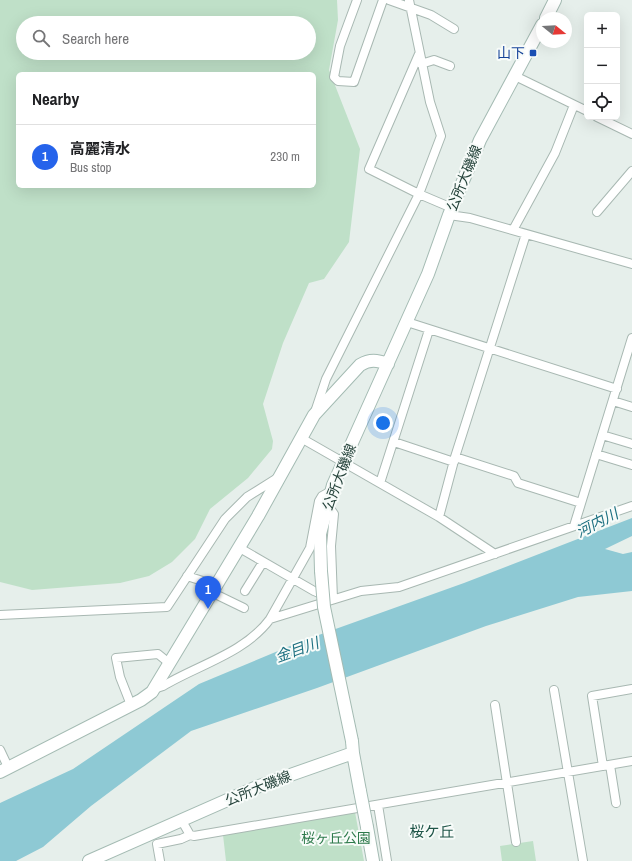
<!DOCTYPE html>
<html lang="en">
<head>
<meta charset="utf-8">
<style>
	:root { --surface:#fff; --page:#f6f6f6; --text:#202124; --muted:#757577; --line:#e0e0e0; --accent:#2563eb }
	body { margin:0; font-family:"Archivo Narrow","Noto Sans JP",sans-serif; background:var(--page); color:var(--text) }
	.controls { position:absolute; right:12px; top:12px; display:grid; overflow:hidden; border-radius:6px; box-shadow:0 4px 16px #0002 }
	.controls button { width:36px; height:36px; display:grid; place-items:center; padding:0; border:0; border-bottom:1px solid var(--line); background:var(--surface); color:var(--text); font:20px sans-serif }
	.compass { position:absolute; left:536px; top:12px; width:36px; height:36px; border-radius:50%; background:var(--surface); box-shadow:0 4px 16px #0002; rotate:108deg }
	.you { position:absolute; left:383px; top:423px; width:14px; height:14px; margin:-10px; border:3px solid #fff; border-radius:50%; background:#1a73e8; box-shadow:0 0 0 6px #1a73e833 }
	.badge { display:grid; place-items:center; width:26px; height:26px; border-radius:50%; background:var(--accent); color:#fff; font-size:13px; font-weight:700 }
	.pin { position:absolute; translate:-50% -33px; filter:drop-shadow(0 1px 2px #0008) }
	.pin::after { content:''; position:absolute; top:21px; width:14px; height:12px; background:inherit; clip-path:polygon(0 0,100% 0,50% 100%) }
	.list { margin:0; padding:0; list-style:none }
	h2 { display:flex; justify-content:space-between; align-items:center; height:52px; margin:0; padding:0 16px; font-size:17px }
	h2 small { font-size:13px; font-weight:400; color:var(--muted) }
	.list li { display:grid; grid-template-columns:26px 1fr auto; gap:12px; align-items:center; box-sizing:border-box; height:64px; padding:0 16px; border-top:1px solid var(--line) }
	.list b { display:block; font-size:15px; white-space:nowrap }
	.list p { margin:0; font-size:13px; white-space:nowrap; color:var(--muted) }
	.list em { font-size:13px; font-style:normal; color:var(--muted) }
	.icon { flex:none; width:22px; height:22px; fill:none; stroke:currentColor; stroke-width:2; stroke-linecap:round; stroke-linejoin:round }
	.map { position:relative; flex:none; width:632px; height:861px; overflow:hidden }
	.search { position:absolute; background:var(--surface); box-shadow:0 4px 16px #0002; left:16px; top:16px; width:300px; height:44px; display:flex; align-items:center; gap:10px; box-sizing:border-box; padding:0 14px; border-radius:22px; color:var(--muted); font-size:15px }
	.panel { position:absolute; background:var(--surface); box-shadow:0 4px 16px #0002; left:16px; top:72px; width:300px; height:116px; border-radius:6px }
	.map>svg:first-child { display:block }
	.green { fill:#bfe0c8; fill-rule:evenodd }
	.water { fill:#8ec9d4 }
	.lines { fill:none; stroke-linecap:round; stroke-linejoin:round }
	.street-casing { stroke:#a8b8b2; stroke-width:10 }
	.secondary-casing { stroke:#a4bbb3; stroke-width:14 }
	.street { stroke:#fff; stroke-width:8 }
	.secondary { stroke:#fff; stroke-width:12 }
	.secondary-bridge-casing { stroke:#a4bbb3; stroke-width:14; stroke-linecap:butt }
	.secondary-bridge { stroke:#fff; stroke-width:12 }
	.transit-dot { fill:#1a4fb4; stroke:#f7fbf9; stroke-width:1.5 }
	.labels { text-anchor:middle; stroke-width:4; stroke-linejoin:round; paint-order:stroke }
	.transit-label { font-size:14px; fill:#164399; stroke:#f7fbf9; text-anchor:end }
	.street-label { font-size:14px; fill:#24423a; stroke:#f7fbf9 }
	.park-label { font-size:14px; fill:#2d7a4b; stroke:#f7fbf9 }
	.water-label { font-size:15px; font-style:italic; fill:#1c6f80; stroke:#f7fbf9 }
	.neighbourhood-label { font-size:15px; fill:#1f5548; stroke:#f7fbf9 }
</style>
</head>
<body>
<div class="map">
<svg width="632" height="861" viewBox="0 0 632 861">
	<rect width="100%" height="100%" fill="#e6efeb"/>
	<path class="green" d="M0 0H337L338 20 329 70 360 149 349 242 324 279 309 283 283 343 263 404 273 441 272 449 248 478 210 509 195 539 172 562 149 576 120 583 32 590 0 582ZM23 23H309V53H23ZM18 74H314V186H18Z
		M355 812 364 861H226L223 835Z
		M533 841 536 861H502L500 846Z"/>
	<path class="water" d="M632 518V536L605 549 623 554 632 552V591L578 597 486 626 317 688 191 731 91 806 43 847 16 861H0V803L73 769 199 684 302 641 464 583Z"/>
	<g class="lines">
		<defs>
			<path id="street" d="M357 0 340 46 334 77 338 81 354 82 383 0
				M389 0 431 15 454 29
				M419 54 369 169 419 194 452 208
				M421 64 434 60 450 66
				M515 76 587 111
				M597 117 632 134
				M597 212 632 171
				M449 215 470 218 632 264
				M513 230 555 153 574 105
				M407 322 617 389
				M613 401 632 407
				M315 412 326 379 419 194 441 136 430 102 409 0
				M602 435 632 444
				M301 438 439 517 455 457 526 234
				M394 442 454 462
				M596 454 632 465
				M455 457 514 476 518 483 581 503
				M380 483 429 330
				M439 517 495 554
				M574 526 632 338
				M238 547 314 591 333 599 331 546 334 514 327 504
				M187 576 215 585
				M245 591 263 562
				M211 592 244 608
				M0 615 167 607 225 519 247 497 279 477
				M270 619 310 548 319 501 322 496 331 491
				M154 689 163 686C198 665 245 653 270 619L361 591 399 587 632 506
				M554 690 583 861
				M131 705 120 677 116 658 158 654 169 663
				M495 705 516 842
				M0 750 9 769
				M610 765 616 803
				M603 766 592 696 632 689
				M378 805 387 861
				M182 821 190 835 194 836 632 761
				M160 861 157 844 181 839 190 835"/>
			<path id="secondary" d="M546 18 555 0
				M321 571 320 534 333 485 428 274 449 215 480 140 542 25
				M353 753 360 791
				M0 772 141 700 152 692 258 516 314 415 360 365C370 359 377 360 388 364
				M367 827 373 861
				M89 861 259 786 353 753 352 741"/>
		</defs>
		<use href="#street" class="street-casing"/>
		<use href="#secondary" class="secondary-casing"/>
		<use href="#street" class="street"/>
		<use href="#secondary" class="secondary"/>
		<defs>
			<path id="secondary-bridge" d="M321 571 324 607 352 741
				M360 791 367 827"/>
		</defs>
		<use href="#secondary-bridge" class="secondary-bridge-casing"/>
		<use href="#secondary-bridge" class="secondary-bridge"/>
	</g>
	<rect class="transit-dot" x="529" y="49" width="8" height="8" rx="2"/>
	<g class="labels">
		<g class="transit-label">
			<text x="525" y="58">山下</text>
		</g>
		<g class="street-label">
			<text transform="translate(464 178) rotate(-68)" y="5">公所大磯線</text>
			<text transform="translate(339 477) rotate(-69)" y="5">公所大磯線</text>
			<text transform="translate(258 788) rotate(-22)" y="5">公所大磯線</text>
		</g>
		<g class="park-label">
			<text x="336" y="843">桜ヶ丘公園</text>
		</g>
		<g class="water-label">
			<text transform="translate(597 523) rotate(-27)" y="5">河内川</text>
			<text transform="translate(297 650) rotate(-20)" y="5">金目川</text>
		</g>
		<g class="neighbourhood-label">
			<text x="432" y="837">桜ケ丘</text>
		</g>
	</g>
</svg>
<div class="controls">
<button>+</button>
<button>−</button>
<button><svg class="icon" aria-label="locate" viewBox="0 0 24 24"><circle cx="12" cy="12" r="6"/><path d="M12 2v4M12 18v4M2 12h4M18 12h4"/></svg></button>
</div>
<svg class="compass" viewBox="-18 -18 36 36"><path d="M0-13l5 13h-10z" fill="#e53935"/><path d="M0 13l5-13h-10z" fill="#757577"/></svg>
<div class="you"></div>
<div class="pin badge" style="left:208px;top:609px">1</div>
<div class="search"><svg class="icon" aria-label="search" viewBox="0 0 24 24"><circle cx="10" cy="10" r="6"/><path d="M15 15l6 6"/></svg>Search here</div>
<section class="panel">
<h2>Nearby<small></small></h2>
<ul class="list">
<li><span class="badge">1</span><div><b>高麗清水</b><p>Bus stop</p></div><em>230 m</em></li>
</ul>
</section>
</div>
</body>
</html>
